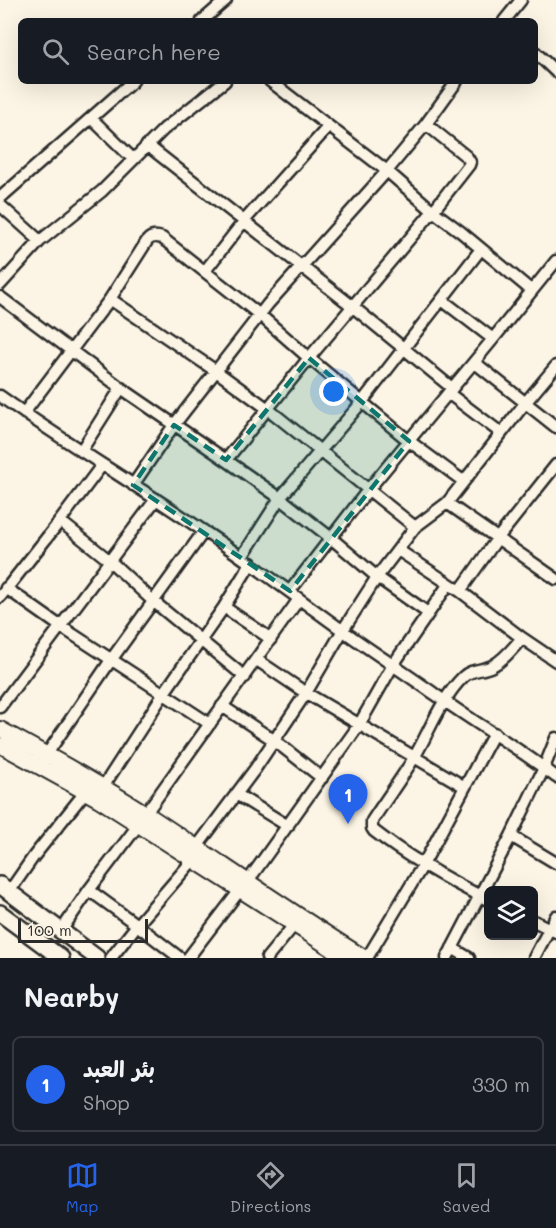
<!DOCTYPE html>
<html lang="en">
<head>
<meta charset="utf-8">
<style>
	:root { --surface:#171b24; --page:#242831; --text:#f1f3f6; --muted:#9ea1a6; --line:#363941; --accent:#2563eb }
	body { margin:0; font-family:Mali,"Playpen Sans Arabic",sans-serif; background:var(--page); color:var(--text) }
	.controls { position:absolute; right:18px; bottom:18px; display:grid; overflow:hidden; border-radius:9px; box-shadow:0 6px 24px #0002 }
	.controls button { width:54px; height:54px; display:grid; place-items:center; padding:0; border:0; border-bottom:2px solid var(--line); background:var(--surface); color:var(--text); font:30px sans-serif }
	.scale { position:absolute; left:18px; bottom:15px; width:130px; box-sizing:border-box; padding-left:6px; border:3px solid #2b2b2b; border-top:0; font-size:16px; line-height:21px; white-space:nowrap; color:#2b2b2b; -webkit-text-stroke:4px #fcf5e5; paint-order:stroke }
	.you { position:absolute; left:334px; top:392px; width:21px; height:21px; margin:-15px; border:4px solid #fff; border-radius:50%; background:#1a73e8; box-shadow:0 0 0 9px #1a73e833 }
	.badge { display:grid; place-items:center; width:39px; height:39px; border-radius:50%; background:var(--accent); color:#fff; font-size:20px; font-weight:700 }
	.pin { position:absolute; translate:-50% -50px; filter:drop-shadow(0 2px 3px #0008) }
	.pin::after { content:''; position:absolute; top:32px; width:21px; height:18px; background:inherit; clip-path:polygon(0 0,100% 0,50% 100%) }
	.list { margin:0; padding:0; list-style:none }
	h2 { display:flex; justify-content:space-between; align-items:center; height:78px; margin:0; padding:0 24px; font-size:26px }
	h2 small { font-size:20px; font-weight:400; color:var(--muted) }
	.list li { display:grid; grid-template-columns:39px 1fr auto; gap:18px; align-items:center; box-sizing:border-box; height:96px; margin:0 12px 12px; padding:0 12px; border:2px solid var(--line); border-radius:9px }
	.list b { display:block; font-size:22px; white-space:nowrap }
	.list p { margin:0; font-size:20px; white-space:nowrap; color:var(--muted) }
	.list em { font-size:20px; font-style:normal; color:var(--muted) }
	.icon { flex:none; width:33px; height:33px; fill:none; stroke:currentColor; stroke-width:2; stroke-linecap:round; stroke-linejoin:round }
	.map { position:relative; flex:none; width:556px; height:958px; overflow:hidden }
	.search { position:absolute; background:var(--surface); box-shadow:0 6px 24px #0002; left:18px; right:18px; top:18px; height:66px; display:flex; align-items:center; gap:15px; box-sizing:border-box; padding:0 21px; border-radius:9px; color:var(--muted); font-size:22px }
	.sheet { height:186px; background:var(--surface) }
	nav { display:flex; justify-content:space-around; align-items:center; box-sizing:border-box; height:84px; border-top:2px solid var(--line); background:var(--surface); font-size:16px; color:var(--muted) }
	nav a { display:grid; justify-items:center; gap:3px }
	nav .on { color:var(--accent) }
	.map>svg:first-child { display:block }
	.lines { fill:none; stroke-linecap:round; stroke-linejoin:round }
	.minor-casing { stroke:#2b2b2b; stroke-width:15 }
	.major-casing { stroke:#2b2b2b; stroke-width:18 }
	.highway-casing { stroke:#2b2b2b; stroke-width:20 }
	.minor { stroke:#fcf5e5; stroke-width:10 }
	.major { stroke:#fcf5e5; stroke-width:14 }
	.highway { stroke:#fcf5e5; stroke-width:15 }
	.marked { fill:#0f766e; fill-opacity:0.2; stroke:#0f766e; stroke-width:4.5; stroke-dasharray:12 8; stroke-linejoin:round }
</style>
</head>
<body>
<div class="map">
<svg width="556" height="958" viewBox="0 0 556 958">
	<rect width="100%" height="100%" fill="#fcf5e5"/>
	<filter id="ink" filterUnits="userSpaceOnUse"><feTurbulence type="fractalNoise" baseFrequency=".0167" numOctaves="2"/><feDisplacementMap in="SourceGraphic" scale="12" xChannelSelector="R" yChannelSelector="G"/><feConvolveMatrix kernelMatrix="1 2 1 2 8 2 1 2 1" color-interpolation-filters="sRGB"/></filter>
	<g filter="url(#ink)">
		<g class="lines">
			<defs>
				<path id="minor" d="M202 21 226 0
					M504 21 521 0
					M535 52 556 72
					M270 81 387 171 433 211 461 232 532 291
					M91 118 133 159
					M426 124 457 81
					M147 145 352 306 452 388
					M0 198 133 81
					M0 205 40 241
					M205 271 244 221 328 127
					M0 285 40 241 102 191 164 129 225 81
					M0 297 121 388 226 460 280 498 331 538 377 577 428 613
					M110 299 216 371 268 409 415 527
					M493 339 556 261
					M474 362 556 427
					M448 393 501 433
					M0 396C67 444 137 485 205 532 252 563 296 597 342 630 373 652 405 673 436 695 475 723 517 747 556 777
					M24 413 110 299 147 241C151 236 156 236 162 238L260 315 309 358 409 441 463 481
					M81 451 121 388
					M133 485 174 425 268 304 387 171 426 124 467 157 470 162 469 165 433 211 309 358 226 460
					M447 503 526 402 556 366
					M60 521 110 561 153 601 245 677
					M398 550 460 591 522 638
					M242 557 280 498 362 402 481 249
					M6 588 60 626 210 724
					M290 591 368 490 493 339 442 300
					M460 591 497 539 556 465
					M0 597 60 521 102 465
					M224 607 271 639
					M257 660 306 693 465 787
					M222 706 275 741 322 778
					M0 707 156 499
					M47 754 111 660 204 531
					M103 787 164 693 224 607 251 563
					M236 794 288 826
					M146 813 299 599
					M139 824 89 890 137 925 193 860
					M511 836 556 863
					M196 848 255 769 306 693 343 630 377 577 415 527 447 503 556 579
					M248 881 359 725 393 665 448 585
					M9 892 34 856 86 791
					M488 900C448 880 410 859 374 831L372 828V821C386 799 402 778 415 756 430 730 441 699 463 677 471 669 482 671 492 666 504 660 513 648 522 638L556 661
					M534 921 556 932
					M61 931 89 890
					M452 948 469 958
					M111 958 137 925 180 958
					M188 958 240 890
					M267 958 299 919
					M367 958 423 865 494 733
					M447 958 511 836 544 768 556 738
					M534 958 556 916"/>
				<path id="major" d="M0 729C50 756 99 783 147 814 220 862 291 912 365 958
					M0 745 98 799 346 958"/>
				<path id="highway" d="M0 885 97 958
					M0 913 61 958"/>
			</defs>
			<use href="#minor" class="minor-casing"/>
			<use href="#major" class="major-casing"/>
			<use href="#highway" class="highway-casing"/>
			<use href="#minor" class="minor"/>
			<use href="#major" class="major"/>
			<use href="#highway" class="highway"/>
		</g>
	</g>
	<path class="marked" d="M309 358 409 441 290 591 133 485 174 425 226 460Z"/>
</svg>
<div class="controls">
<button><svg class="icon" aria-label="layers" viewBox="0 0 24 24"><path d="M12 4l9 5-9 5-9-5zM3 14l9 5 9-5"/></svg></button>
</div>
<div class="scale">100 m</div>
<div class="you"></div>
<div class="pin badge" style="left:348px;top:824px">1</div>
<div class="search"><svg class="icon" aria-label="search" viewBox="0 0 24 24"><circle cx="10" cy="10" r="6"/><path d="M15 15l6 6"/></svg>Search here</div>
</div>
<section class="sheet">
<h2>Nearby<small></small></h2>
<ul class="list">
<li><span class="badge">1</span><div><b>بئر العبد</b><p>Shop</p></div><em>330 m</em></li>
</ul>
</section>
<nav>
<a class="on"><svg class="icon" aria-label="map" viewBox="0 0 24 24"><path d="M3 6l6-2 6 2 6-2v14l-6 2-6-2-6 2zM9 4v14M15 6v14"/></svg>Map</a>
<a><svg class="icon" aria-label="directions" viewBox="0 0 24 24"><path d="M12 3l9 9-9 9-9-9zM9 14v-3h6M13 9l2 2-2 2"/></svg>Directions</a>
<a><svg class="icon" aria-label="saved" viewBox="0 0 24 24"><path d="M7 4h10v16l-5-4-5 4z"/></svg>Saved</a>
</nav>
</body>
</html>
